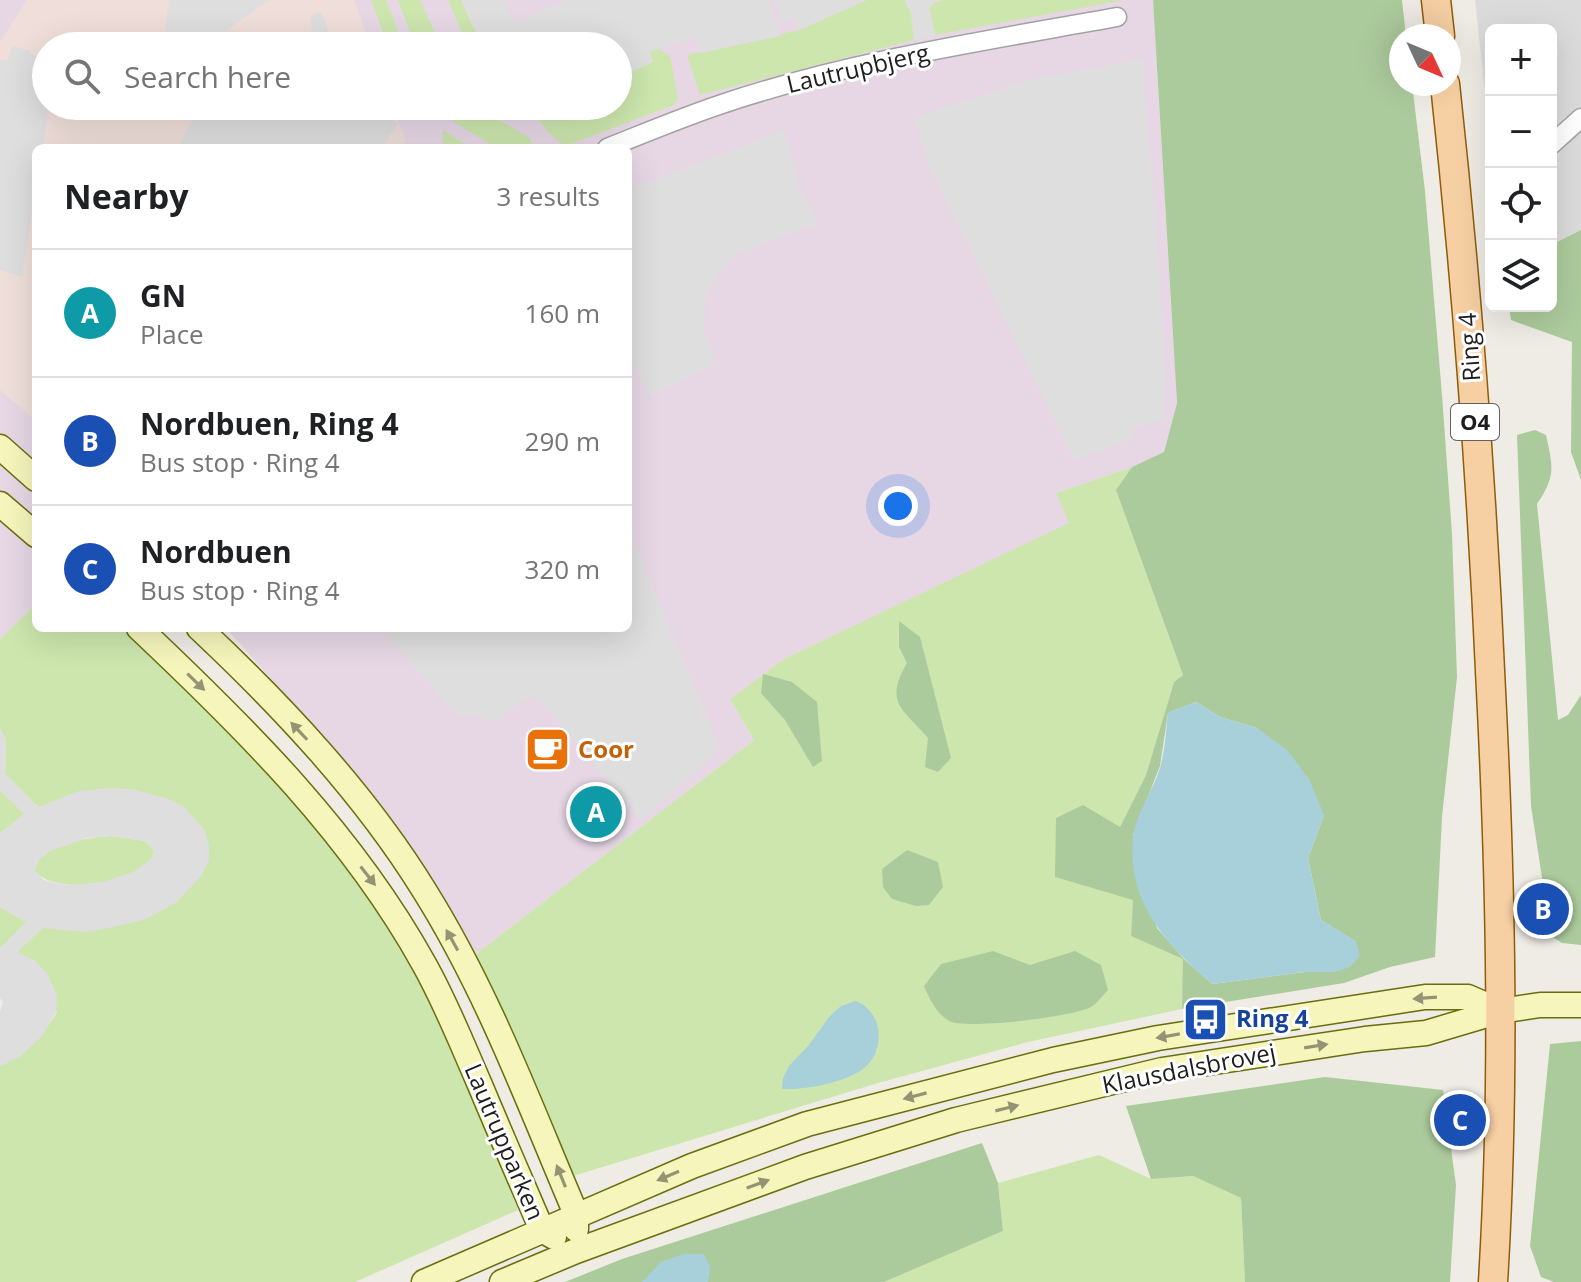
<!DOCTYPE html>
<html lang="en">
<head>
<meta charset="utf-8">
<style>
	:root { --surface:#fff; --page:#f6f6f6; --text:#202124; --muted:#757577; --line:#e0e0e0; --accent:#c00c14 }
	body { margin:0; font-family:"Open Sans",sans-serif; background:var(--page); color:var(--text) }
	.controls { position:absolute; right:24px; top:24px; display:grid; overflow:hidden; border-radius:12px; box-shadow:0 8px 32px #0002 }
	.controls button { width:72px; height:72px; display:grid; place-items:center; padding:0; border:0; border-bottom:2px solid var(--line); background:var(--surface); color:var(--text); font:40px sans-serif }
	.compass { position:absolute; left:1389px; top:24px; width:72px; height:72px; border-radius:50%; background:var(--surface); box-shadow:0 8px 32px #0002; rotate:134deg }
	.you { position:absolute; left:898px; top:506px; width:28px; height:28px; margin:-20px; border:6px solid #fff; border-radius:50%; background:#1a73e8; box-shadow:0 0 0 12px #1a73e833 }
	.badge { display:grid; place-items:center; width:52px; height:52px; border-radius:50%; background:var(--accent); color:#fff; font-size:26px; font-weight:700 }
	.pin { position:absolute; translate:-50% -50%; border:4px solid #fff; box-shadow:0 2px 8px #0006 }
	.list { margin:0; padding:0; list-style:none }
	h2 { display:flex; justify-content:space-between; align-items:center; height:104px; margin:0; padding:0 32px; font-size:34px }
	h2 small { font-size:26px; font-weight:400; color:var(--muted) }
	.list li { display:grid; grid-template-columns:52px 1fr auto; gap:24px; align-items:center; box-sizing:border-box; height:128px; padding:0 32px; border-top:2px solid var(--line) }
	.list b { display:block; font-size:30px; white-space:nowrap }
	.list p { margin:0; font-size:26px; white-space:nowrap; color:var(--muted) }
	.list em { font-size:26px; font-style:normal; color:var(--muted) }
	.icon { flex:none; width:44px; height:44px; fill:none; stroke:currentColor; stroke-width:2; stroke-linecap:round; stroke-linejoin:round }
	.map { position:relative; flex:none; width:1581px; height:1282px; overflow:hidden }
	.search { position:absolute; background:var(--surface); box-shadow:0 8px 32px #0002; left:32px; top:32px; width:600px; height:88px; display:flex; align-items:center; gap:20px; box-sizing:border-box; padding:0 28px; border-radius:44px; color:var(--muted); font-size:30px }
	.panel { position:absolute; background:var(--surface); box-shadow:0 8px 32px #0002; left:32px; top:144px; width:600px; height:488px; border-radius:12px }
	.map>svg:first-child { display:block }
	.residential { fill:#dcdbdb }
	.industrial { fill:#e7d7e5; fill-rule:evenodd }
	.military { fill:#efded9 }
	.grass { fill:#cce6ae }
	.forest { fill:#accb9c; fill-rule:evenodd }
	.parking { fill:#dedede; fill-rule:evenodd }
	.water { fill:#a8d0da }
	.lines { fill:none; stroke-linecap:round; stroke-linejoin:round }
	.street-casing { stroke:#a2a2a2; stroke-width:21 }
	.secondary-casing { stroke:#686f0c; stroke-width:27 }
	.primary-casing { stroke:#8f5d09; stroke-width:31 }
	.street { stroke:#fff; stroke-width:18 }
	.secondary { stroke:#f5f5bc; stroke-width:24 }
	.primary { stroke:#f6cfa3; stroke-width:28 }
	.oneway { fill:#949475 }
	.labels { text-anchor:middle; stroke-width:6; stroke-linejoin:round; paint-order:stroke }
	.shield { fill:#fff; stroke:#626262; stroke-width:2 }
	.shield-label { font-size:22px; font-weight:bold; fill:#1e1e1e }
	.street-label { font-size:24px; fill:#1e1e1e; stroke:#fff }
	.food-label { font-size:24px; font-weight:bold; fill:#c56008; stroke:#fff; text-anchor:start }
	.transit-label { font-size:24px; font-weight:bold; fill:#164399; stroke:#fff; text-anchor:start }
</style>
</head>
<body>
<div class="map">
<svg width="1581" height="1282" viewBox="0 0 1581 1282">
	<rect width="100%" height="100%" fill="#efebe5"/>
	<path class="residential" d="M1475 0H1581V230L1551 245V30H1491V147Z"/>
	<path class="industrial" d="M0 0H1153L1177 403 1164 452 1132 467 1056 493 1070 523 784 659 730 699 754 740 472 957 329 745 226 628H628V148H36V604L0 639ZM46 46H618V106H46Z"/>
	<path class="military" d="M27 0H354L371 46H46V106H393L405 139V148H36V421L0 390V42Z"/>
	<path class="grass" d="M371 0H386L404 46H388Z
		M398 0H420L441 46H415Z
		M448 0H461L482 46H468Z
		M867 0H904L911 13 914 40 700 95 687 55 799 30Z
		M942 0H1125L935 35 929 6Z
		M329 37 364 39V44H315L314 40Z
		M659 49 670 56 678 99 674 105 566 146C551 140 539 118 526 106H540L544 113 559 106H618V78L653 62 649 52Z
		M440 106H474L529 137 534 148H496L454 122Z
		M443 130 471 148H443Z
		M1132 467 1116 490 1183 675 1174 682 1146 775 1120 827 1133 900 1131 936 1184 959 1182 1009 1028 1042 878 1083 573 1176 472 957 754 740 730 699 784 659 1069 523 1056 493Z
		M36 604V628H124L232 730 315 822 369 898 446 1027 518 1210 355 1282H0V1066C27 1053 42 1037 57 1012L35 961 16 953 43 927C62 931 79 929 98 927 154 922 179 908 209 860L38 807 5 774 6 740 0 729V639Z
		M0 790 25 814 0 833Z
		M111 836 145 841 154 851 153 857C134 883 57 897 35 871 37 843 89 838 111 836Z
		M0 907 27 922 1 948H0Z
		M1099 1155 1151 1179 1193 1176 1241 1198 1245 1282H884L1003 1231 998 1183Z"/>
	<path class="forest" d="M1153 0H1402L1406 36H1401V84H1412L1425 191 1442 395 1452 534 1457 677 1442 817 1435 957 1390 967 1344 983 1182 1009 1183 959 1131 936 1133 900 1055 877 1056 818 1083 805 1120 827 1146 775 1174 682 1183 675 1116 490 1132 467 1164 452 1177 403ZM1196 702 1220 717 1257 728 1324 815 1308 858 1321 920 1355 941 1335 972H1305L1212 984 1184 959 1157 928 1133 835 1160 766 1168 713Z
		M1581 230V480L1571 452 1572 342 1511 320 1509 306H1551V245Z
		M1535 430 1546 435C1553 467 1556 476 1537 504L1558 720 1568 715 1581 695V945L1562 943 1551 936 1531 806 1517 435Z
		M899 621 920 637 951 758 938 772 925 767 928 738C902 708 884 703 907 663L899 647Z
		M763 674 792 682 817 702 822 761 813 767 785 720 761 693Z
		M907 850 938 862 943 887 929 905 916 906 892 899 883 887 882 869Z
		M993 951 1030 965 1075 951 1101 965 1108 990C1103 995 1097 1004 1091 1007 1072 1017 965 1030 949 1021 936 1013 930 1000 924 986L941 964Z
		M1581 1041V1282H1554L1541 1277 1530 1246 1550 1044Z
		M1325 1077 1443 1090 1456 1185 1450 1282H1245L1241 1198 1193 1176 1151 1179 1126 1106Z
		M982 1143 998 1183 1003 1231 884 1282H565L622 1259Z"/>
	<path class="parking" d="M169 0H269L204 46H177L165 28Z
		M461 0H504L514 23 567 0H768L781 36 701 53 695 37 650 52 653 62 618 78V46H482Z
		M774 0H867L799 30 793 17 781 22Z
		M904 0H942L929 6 935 35 914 40 911 13Z
		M320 12 325 19 329 37 314 40 310 18Z
		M12 46 30 51V54L46 60V106H49L43 148H36V188L22 277 0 270V61L8 60Z
		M1142 59 1155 212 1166 375 1164 420 1133 428 1132 439 1074 460 930 168 915 117 1034 79Z
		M203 106H387L383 114 398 123 382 148H178L190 123Z
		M784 130 798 182 817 224 736 254 719 273 706 296 703 330 716 363 650 396 628 351V190Z
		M628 528 720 749 641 820 540 700 528 696 496 721 454 713 386 634 392 628H628Z
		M0 729 6 740 5 774 38 807 79 791 109 788 132 789 169 799 183 806 204 829 209 844V860L202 875 177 902 159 912 144 920 104 929 86 932 43 928 17 952 35 961 47 973 57 995 56 1012 43 1035 20 1057 0 1066V1012L3 1002 0 998V948L26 922 0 907V833L24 814 0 790ZM111 836 145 841 154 851 153 857 134 872 102 882 69 885 54 883 44 880 35 871 36 863 50 851 87 838Z"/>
	<path class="water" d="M1196 702 1220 717 1257 728 1288 751 1310 781 1324 815 1308 858 1321 920 1356 941 1360 956 1350 967 1335 972H1305L1212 984C1166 944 1127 903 1133 838 1135 815 1153 791 1160 768 1165 751 1166 731 1168 713Z
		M855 1001C883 1010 887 1051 863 1069 843 1083 806 1090 782 1089L783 1078 789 1066 808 1046 830 1016 841 1006Z
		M684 1254H704L710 1267 708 1282H642L661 1262Z"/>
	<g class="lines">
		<defs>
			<path id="street" d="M1551 145 1581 118
				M607 148C645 133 683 117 722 104 849 61 985 41 1117 17"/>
			<path id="secondary" d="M0 447 36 479
				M0 504 36 535
				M139 628C246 729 352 834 424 964 446 1003 462 1044 480 1085 500 1133 521 1181 542 1230L554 1237
				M199 628C282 706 364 793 424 890 488 992 529 1104 576 1214V1229
				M424 1282 692 1166 807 1124 1053 1060 1158 1038 1425 997H1468L1500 1011
				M502 1282 576 1251 805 1167 956 1120 1162 1070 1365 1039 1426 1033 1500 1011 1540 1005H1581"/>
			<path id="primary" d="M1436 0 1440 36
				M1445 84C1467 286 1482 488 1491 691 1501 888 1505 1085 1493 1282"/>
		</defs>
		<use href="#street" class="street-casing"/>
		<use href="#secondary" class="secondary-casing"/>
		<use href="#primary" class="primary-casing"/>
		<use href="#street" class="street"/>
		<use href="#secondary" class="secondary"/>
		<use href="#primary" class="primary"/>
	</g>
	<defs><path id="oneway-solid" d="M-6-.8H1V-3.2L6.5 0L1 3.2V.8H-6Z" transform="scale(2)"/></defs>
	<g class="oneway">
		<use href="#oneway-solid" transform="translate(196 682) rotate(44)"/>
		<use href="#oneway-solid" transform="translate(299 731) rotate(-133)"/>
		<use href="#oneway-solid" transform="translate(368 876) rotate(52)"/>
		<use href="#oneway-solid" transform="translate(452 940) rotate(-119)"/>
		<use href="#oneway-solid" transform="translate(1425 998) rotate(176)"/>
		<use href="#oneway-solid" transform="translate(1168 1036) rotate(170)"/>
		<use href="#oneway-solid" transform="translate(1316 1046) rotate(-9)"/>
		<use href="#oneway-solid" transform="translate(915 1096) rotate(165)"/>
		<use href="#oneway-solid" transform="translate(1007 1108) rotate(-14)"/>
		<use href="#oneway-solid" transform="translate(561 1176) rotate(-112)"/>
		<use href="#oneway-solid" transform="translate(668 1176) rotate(157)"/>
		<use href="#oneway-solid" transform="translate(758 1184) rotate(-20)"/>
	</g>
	<defs>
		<symbol id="cafe-square" viewBox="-11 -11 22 22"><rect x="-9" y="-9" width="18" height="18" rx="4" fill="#e8710a" stroke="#fff"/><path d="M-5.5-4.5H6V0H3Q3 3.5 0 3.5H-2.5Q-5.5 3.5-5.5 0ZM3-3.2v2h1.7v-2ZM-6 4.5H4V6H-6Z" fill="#fff"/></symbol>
		<symbol id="bus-square" viewBox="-11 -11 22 22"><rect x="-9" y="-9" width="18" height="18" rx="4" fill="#1a4fb4" stroke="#fff"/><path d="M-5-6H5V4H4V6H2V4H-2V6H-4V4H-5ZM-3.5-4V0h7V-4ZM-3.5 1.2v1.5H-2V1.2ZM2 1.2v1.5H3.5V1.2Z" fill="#fff"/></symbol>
	</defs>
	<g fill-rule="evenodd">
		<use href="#cafe-square" x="522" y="724" width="51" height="51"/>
		<use href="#bus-square" x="1180" y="994" width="51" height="51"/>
	</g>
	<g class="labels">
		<rect class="shield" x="1451" y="404" width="48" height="36" rx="6"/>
		<g class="shield-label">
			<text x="1475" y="430">O4</text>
		</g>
		<g class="street-label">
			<text transform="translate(858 69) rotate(-13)" y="8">Lautrupbjerg</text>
			<text transform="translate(1470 347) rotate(-94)" y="8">Ring 4</text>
			<text transform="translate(1189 1069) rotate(-11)" y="8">Klausdalsbrovej</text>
			<text transform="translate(504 1142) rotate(67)" y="8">Lautrupparken</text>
		</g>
		<g class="food-label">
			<text x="578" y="758">Coor</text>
		</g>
		<g class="transit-label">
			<text x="1236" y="1027">Ring 4</text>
		</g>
	</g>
</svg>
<div class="controls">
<button>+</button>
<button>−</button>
<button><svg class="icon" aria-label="locate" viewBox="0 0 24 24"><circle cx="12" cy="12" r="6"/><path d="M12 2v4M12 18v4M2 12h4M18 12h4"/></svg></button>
<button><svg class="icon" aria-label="layers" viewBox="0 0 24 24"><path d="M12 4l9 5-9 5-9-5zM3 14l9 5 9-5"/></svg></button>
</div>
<svg class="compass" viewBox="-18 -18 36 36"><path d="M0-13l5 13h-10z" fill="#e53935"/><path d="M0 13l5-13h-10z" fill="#757577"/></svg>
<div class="you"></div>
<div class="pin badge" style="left:596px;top:812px;background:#0f9aa8">A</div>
<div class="pin badge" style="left:1543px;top:909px;background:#1a4fb4">B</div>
<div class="pin badge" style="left:1460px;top:1120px;background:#1a4fb4">C</div>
<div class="search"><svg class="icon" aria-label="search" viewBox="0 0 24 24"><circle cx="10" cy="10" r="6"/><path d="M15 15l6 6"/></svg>Search here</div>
<section class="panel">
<h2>Nearby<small>3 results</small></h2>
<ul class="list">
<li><span class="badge" style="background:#0f9aa8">A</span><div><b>GN</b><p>Place</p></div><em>160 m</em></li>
<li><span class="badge" style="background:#1a4fb4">B</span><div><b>Nordbuen, Ring 4</b><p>Bus stop · Ring 4</p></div><em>290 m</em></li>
<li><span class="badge" style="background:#1a4fb4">C</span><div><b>Nordbuen</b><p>Bus stop · Ring 4</p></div><em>320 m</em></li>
</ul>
</section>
</div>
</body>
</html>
